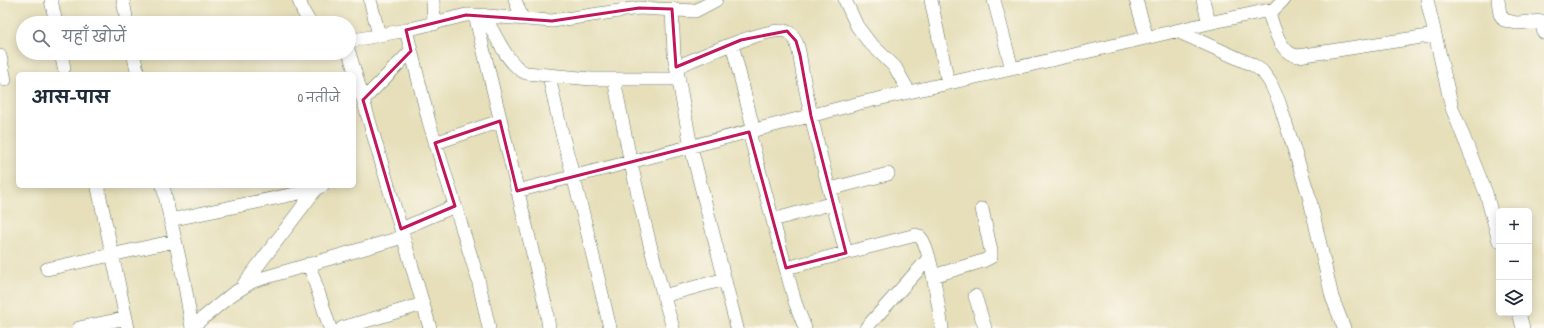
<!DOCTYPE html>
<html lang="hi">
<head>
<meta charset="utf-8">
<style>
	:root { --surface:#fff; --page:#f2f2f3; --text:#1f2937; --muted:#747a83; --line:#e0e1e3 }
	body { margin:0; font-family:"Patrick Hand","Playpen Sans Deva",sans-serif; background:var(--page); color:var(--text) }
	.controls { position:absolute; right:12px; bottom:12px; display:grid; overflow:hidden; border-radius:6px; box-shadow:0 2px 10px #0003 }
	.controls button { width:36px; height:36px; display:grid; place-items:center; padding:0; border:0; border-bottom:1px solid var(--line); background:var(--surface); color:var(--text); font:20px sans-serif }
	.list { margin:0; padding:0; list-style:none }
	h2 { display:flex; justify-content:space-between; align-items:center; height:52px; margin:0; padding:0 16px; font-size:17px }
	h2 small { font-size:13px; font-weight:400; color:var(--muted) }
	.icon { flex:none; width:22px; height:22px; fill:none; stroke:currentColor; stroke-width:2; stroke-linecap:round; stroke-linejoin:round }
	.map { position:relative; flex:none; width:1544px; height:328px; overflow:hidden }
	.search { position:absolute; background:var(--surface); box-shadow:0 2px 10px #0003; left:16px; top:16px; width:340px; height:44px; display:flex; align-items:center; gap:10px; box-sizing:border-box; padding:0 14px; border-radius:22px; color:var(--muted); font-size:15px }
	.panel { position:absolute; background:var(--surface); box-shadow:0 2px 10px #0003; left:16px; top:72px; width:340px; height:116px; border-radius:6px }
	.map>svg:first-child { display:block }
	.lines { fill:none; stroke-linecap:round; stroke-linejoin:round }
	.street-casing { stroke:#657663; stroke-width:14 }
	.street { stroke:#fff; stroke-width:13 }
	.marked { fill:none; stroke:#c2185b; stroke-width:3; stroke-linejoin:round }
</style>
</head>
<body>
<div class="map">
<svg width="1544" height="328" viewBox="0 0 1544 328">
	<rect width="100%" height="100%" fill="#fbf7ec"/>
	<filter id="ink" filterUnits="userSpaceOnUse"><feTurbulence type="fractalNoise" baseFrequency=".025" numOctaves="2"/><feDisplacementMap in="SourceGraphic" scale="8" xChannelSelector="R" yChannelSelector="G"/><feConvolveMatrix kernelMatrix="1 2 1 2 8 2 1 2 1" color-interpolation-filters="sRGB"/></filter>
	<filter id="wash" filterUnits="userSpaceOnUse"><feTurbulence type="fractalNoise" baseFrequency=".012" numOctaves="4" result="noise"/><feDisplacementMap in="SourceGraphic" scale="16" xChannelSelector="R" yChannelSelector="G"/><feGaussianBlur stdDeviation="0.9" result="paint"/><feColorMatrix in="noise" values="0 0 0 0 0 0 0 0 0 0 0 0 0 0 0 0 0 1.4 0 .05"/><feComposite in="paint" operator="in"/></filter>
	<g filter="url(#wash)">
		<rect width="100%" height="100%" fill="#e6dfba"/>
	</g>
	<g filter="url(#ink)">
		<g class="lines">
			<defs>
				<path id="street" d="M51 0 56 23
					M123 0 127 23
					M299 0 303 11 310 23
					M370 0 379 35
					M433 0 434 24
					M515 0 522 18
					M845 0 857 26 869 42 895 67 909 92
					M931 0 948 83
					M994 0 1012 69
					M1136 0 1147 38
					M1203 0 1209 23
					M1427 0 1452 108 1486 193 1499 241
					M1498 0 1500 14 1504 20 1516 23 1544 21
					M672 9 674 54 691 147 737 328
					M1268 11C1274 26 1279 54 1298 56L1435 35
					M475 15 552 21 639 8 695 11 716 0
					M484 15C494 32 508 66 526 73L591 79H679
					M1541 21 1544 33
					M406 30 429 122 478 279 489 328
					M1177 31 1253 65 1262 71 1270 82 1279 102 1309 196 1332 297 1344 328
					M349 41 406 30 466 15H475L546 308 549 328
					M732 44 754 131
					M349 52 430 328
					M61 53 64 68
					M133 53 138 74
					M0 56 5 80
					M676 67C695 59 772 24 788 32 799 37 800 59 802 70 813 132 830 192 846 253
					M549 76 559 122 583 214 610 328
					M614 79C630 163 648 246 673 328
					M363 100 411 51
					M749 132 795 302 805 328
					M435 143 500 121
					M163 186 184 280 192 328
					M98 188 128 328
					M830 189 888 174
					M517 191 860 103 1069 56 1209 23 1274 9 1283 0
					M170 220 309 191 322 186
					M773 220 833 203
					M401 229 455 206
					M309 264 330 328
					M786 268 916 235C918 236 920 237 921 238 931 249 939 311 942 328
					M47 269 175 241
					M933 276 983 261 991 257V251L982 209
					M244 284 316 189
					M663 296 725 279
					M975 296 985 328
					M1519 313 1523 328
					M192 327 231 295 253 281 403 237
					M79 328 126 318
					M342 328 423 304
					M866 328 929 258"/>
			</defs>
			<use href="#street" class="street-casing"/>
			<use href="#street" class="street"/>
		</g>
	</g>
	<path class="marked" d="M639 8 672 9 676 67 741 40 787 31 796 41 800 55 811 116 846 253 786 268 749 132 517 191 500 121 435 143 455 206 401 229 363 100 411 51 406 30 466 15 552 21Z"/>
</svg>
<div class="controls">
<button>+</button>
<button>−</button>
<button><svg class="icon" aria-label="layers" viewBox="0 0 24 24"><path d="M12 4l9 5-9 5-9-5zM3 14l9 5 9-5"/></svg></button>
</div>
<div class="search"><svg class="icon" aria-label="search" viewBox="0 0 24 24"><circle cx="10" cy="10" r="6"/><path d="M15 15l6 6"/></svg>यहाँ खोजें</div>
<section class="panel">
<h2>आस-पास<small>0 नतीजे</small></h2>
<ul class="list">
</ul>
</section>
</div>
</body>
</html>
